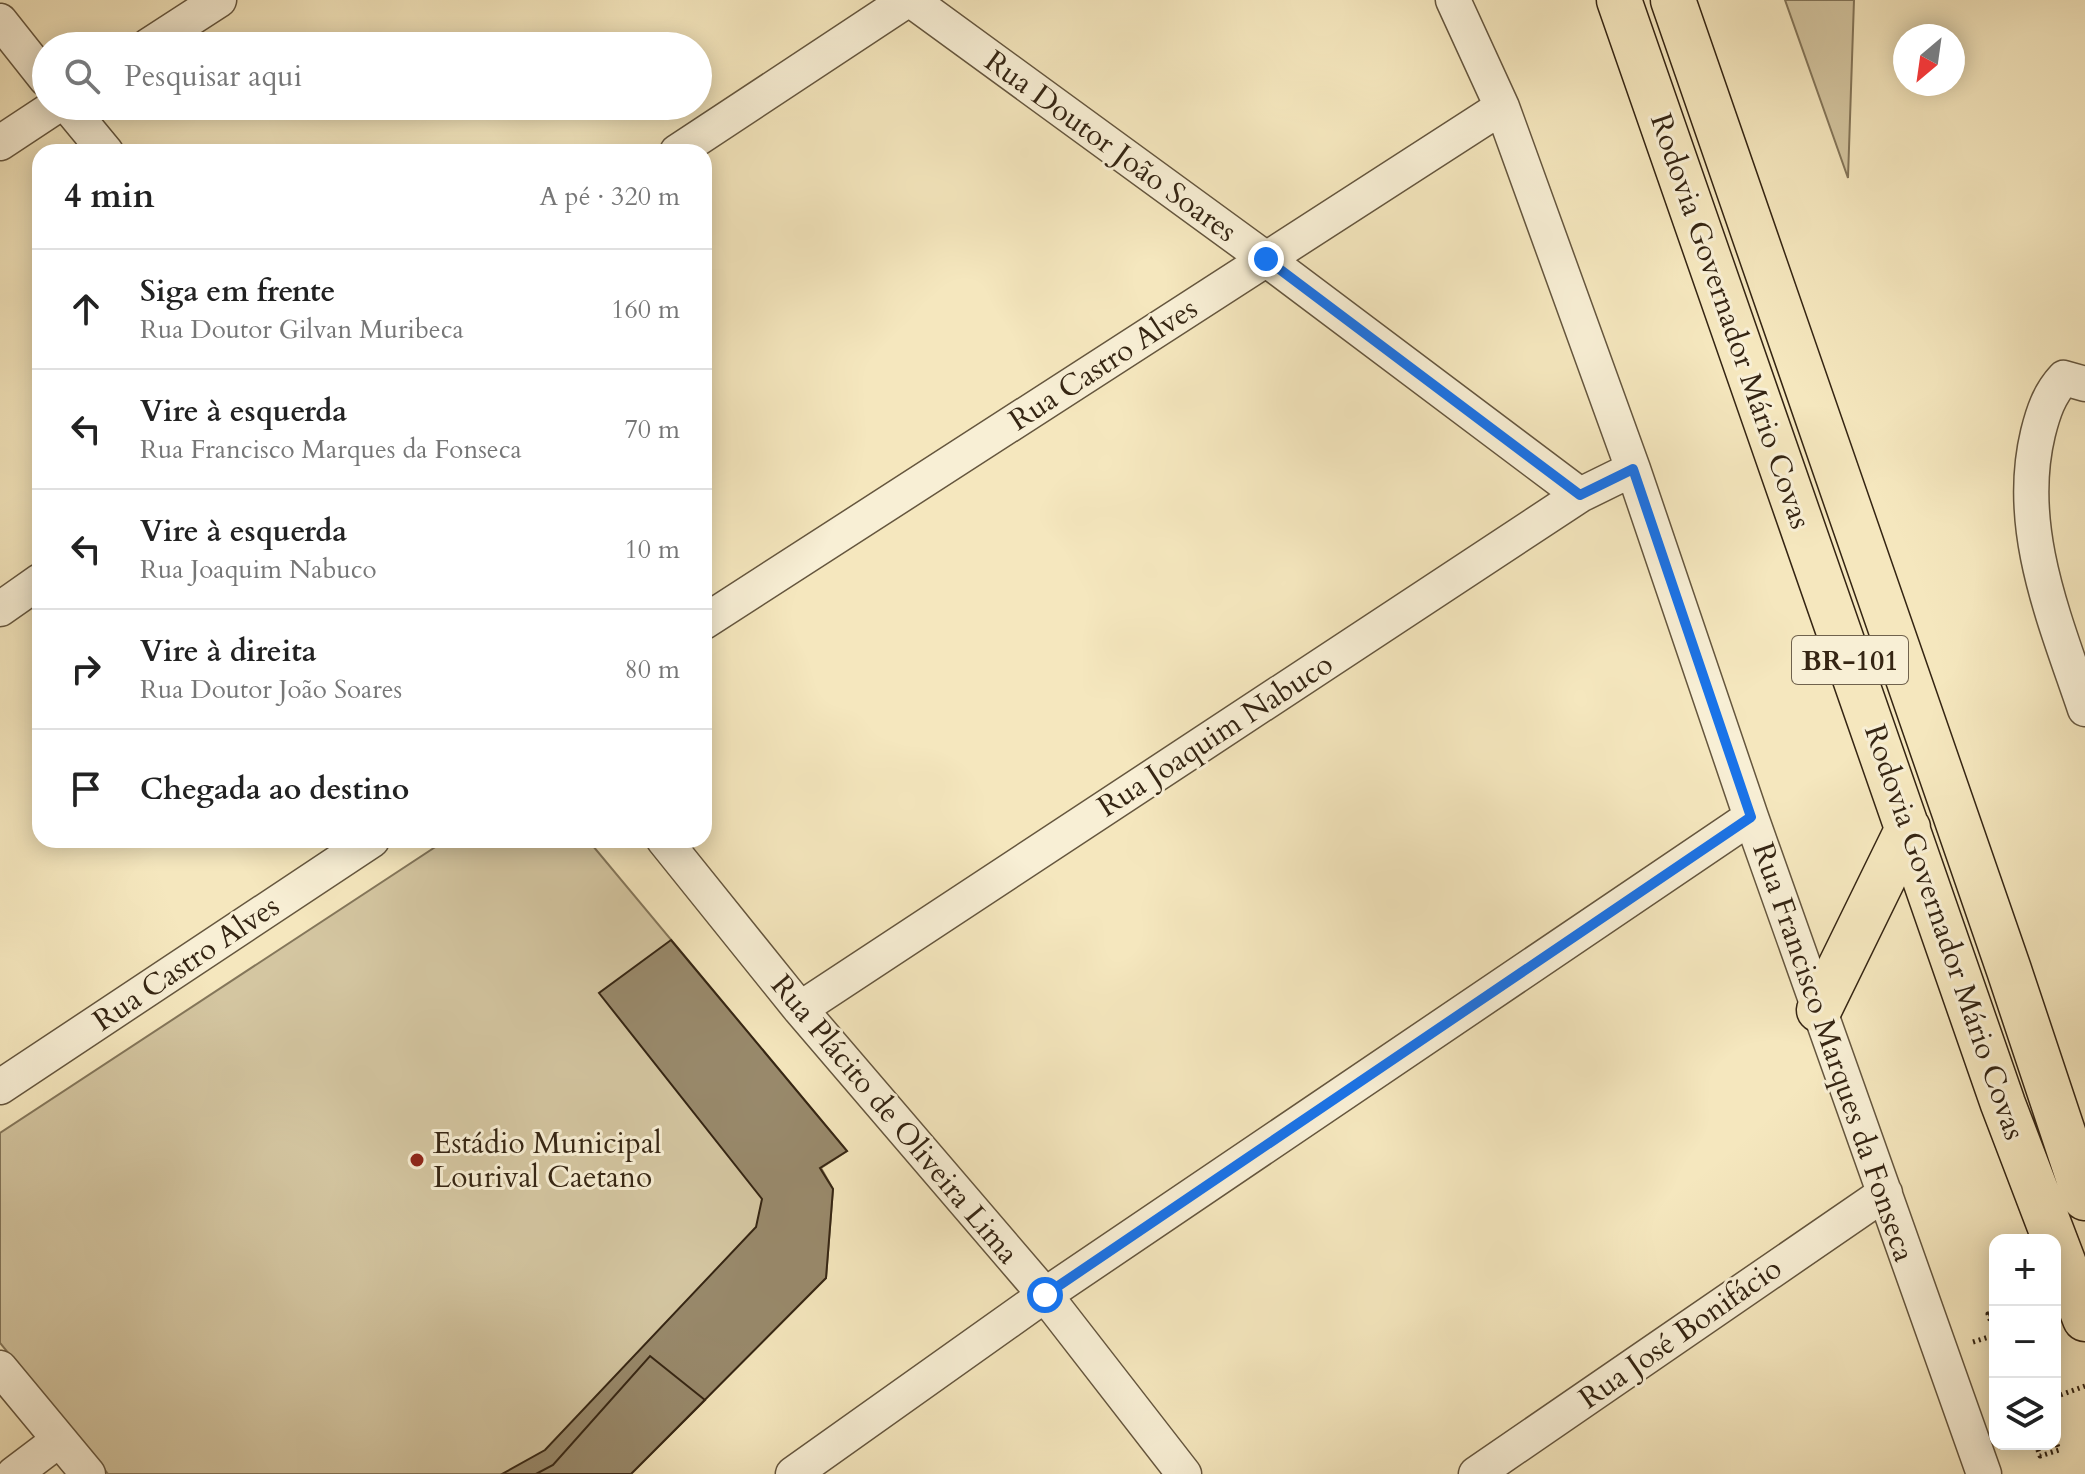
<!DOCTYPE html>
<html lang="pt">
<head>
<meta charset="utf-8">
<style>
	:root { --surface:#fff; --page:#f2f2f2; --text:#222; --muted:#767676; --line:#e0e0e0 }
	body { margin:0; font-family:Cardo,serif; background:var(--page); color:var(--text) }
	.controls { position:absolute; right:24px; bottom:24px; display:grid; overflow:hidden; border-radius:16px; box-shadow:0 4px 20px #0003 }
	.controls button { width:72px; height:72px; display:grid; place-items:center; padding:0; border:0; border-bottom:2px solid var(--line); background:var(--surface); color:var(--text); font:40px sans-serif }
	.compass { position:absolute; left:1893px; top:24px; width:72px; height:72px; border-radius:50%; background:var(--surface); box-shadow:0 4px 20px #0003; rotate:209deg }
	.stop { position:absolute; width:24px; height:24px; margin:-18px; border:6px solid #1a73e8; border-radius:50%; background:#fff }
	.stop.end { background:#1a73e8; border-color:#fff; box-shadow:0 2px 8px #0008 }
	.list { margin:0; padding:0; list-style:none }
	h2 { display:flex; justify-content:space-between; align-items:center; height:104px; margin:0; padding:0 32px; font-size:34px }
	h2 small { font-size:26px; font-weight:400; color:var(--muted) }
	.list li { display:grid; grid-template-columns:52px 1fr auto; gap:24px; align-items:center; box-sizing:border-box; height:120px; padding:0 32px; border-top:2px solid var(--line) }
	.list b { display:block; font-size:30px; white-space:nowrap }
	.list p { margin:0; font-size:26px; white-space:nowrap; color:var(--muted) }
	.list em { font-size:26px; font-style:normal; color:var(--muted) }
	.icon { flex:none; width:44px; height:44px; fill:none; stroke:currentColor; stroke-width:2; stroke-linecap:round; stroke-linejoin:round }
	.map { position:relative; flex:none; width:2085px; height:1474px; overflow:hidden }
	.search { position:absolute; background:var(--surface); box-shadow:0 4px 20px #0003; left:32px; top:32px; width:680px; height:88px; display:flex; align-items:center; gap:20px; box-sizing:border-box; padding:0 28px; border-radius:44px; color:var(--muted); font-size:30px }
	.panel { position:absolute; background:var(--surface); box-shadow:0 4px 20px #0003; left:32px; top:144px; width:680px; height:704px; border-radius:24px }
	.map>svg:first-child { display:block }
	.green { fill:#d4c6a1; stroke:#84765a; stroke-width:2 }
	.building { fill:#998a6c; stroke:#352513; stroke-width:2 }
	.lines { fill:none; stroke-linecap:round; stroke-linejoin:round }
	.minor-casing { stroke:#65563e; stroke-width:37 }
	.highway-casing { stroke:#352513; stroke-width:47 }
	.path { stroke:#352513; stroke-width:5; stroke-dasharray:2 4; stroke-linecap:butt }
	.minor { stroke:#f8efd5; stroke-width:34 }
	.highway { stroke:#f5e7be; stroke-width:44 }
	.route { stroke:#1a73e8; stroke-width:10 }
	.poi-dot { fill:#8f2418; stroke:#f8efd5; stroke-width:3 }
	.labels { text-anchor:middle; stroke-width:6; stroke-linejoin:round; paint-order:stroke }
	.shield { fill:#f8efd5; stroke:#70624d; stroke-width:2 }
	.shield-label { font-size:28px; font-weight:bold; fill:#352513 }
	.street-label { font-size:30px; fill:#352513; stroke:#f8efd5 }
	.poi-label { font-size:30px; fill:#352513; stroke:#f8efd5; text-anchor:start }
</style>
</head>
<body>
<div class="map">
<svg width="2085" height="1474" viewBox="0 0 2085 1474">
	<rect width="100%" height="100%" fill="#f5e7be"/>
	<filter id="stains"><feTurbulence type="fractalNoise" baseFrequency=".0025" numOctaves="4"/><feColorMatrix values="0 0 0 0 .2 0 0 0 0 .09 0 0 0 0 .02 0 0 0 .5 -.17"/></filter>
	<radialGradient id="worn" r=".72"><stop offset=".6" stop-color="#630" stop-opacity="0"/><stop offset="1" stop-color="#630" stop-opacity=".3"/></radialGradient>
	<path class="green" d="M1785 0H1854L1848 178Z
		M446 840H588L847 1151 821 1168 833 1189 826 1278 631 1474H108L0 1343V1133Z"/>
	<path class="building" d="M671 940 847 1151 820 1168 833 1189 826 1278 631 1474H502L545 1450 756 1227 762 1199 599 993Z
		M650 1356 705 1400 631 1474H536L553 1465Z"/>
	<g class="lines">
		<defs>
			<path id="minor" d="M911 0 1266 259 1580 495
				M1453 0 1502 107 1633 469 1751 817 1984 1474
				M0 21 46 79
				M148 46 219 0
				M68 106 106 152
				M0 143 56 106
				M677 152 907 0
				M2085 384 2064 378C2049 394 2043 413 2038 433 2015 528 2055 620 2085 709
				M0 609 40 581
				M704 622 1502 107
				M664 840 800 1009 1045 1295 1184 1474
				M800 1009 1580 495 1633 469
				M0 1087 372 840
				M0 1368 88 1474
				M14 1474 59 1440
				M793 1474 1045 1295 1751 817
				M1476 1474 1885 1193"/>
			<path id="highway" d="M1619 0 2003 1104 2085 1319
				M1673 0 2009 970 2085 1198
				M1819 1010 1908 828"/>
		</defs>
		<use href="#minor" class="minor-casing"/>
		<use href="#highway" class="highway-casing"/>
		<path class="path" d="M1995 1312 1988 1314 1995 1333
			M1973 1342 1995 1335
			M2055 1397 2085 1386
			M2036 1444 2040 1456 2059 1450 2055 1439"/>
		<use href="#minor" class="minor"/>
		<use href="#highway" class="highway"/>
	</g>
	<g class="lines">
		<path class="route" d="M1045 1295 1751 817 1633 469 1580 495 1266 259"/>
	</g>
	<circle class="poi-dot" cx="417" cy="1160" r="8"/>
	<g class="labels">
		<rect class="shield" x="1792" y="636" width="116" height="48" rx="6"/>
		<g class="shield-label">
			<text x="1850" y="670">BR-101</text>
		</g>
		<g class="street-label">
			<text transform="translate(1111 146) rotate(36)" y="10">Rua Doutor João Soares</text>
			<text transform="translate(1731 321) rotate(71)" y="10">Rodovia Governador Mário Covas</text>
			<text transform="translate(1103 364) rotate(-33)" y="10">Rua Castro Alves</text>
			<text transform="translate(1215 735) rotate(-33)" y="10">Rua Joaquim Nabuco</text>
			<text transform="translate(1945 932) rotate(71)" y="10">Rodovia Governador Mário Covas</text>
			<text transform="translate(186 963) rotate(-34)" y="10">Rua Castro Alves</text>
			<text transform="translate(1834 1052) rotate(71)" y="10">Rua Francisco Marques da Fonseca</text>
			<text transform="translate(895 1119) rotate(50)" y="10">Rua Plácito de Oliveira Lima</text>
			<text transform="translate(1680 1333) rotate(-35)" y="10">Rua José Bonifácio</text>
		</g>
		<g class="poi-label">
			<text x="433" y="1153">Estádio Municipal<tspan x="433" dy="34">Lourival Caetano</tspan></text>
		</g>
	</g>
	<rect width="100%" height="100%" filter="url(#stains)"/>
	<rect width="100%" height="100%" fill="url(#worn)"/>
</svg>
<div class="controls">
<button>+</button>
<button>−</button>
<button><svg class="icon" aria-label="layers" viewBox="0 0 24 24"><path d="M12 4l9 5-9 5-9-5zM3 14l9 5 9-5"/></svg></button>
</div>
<svg class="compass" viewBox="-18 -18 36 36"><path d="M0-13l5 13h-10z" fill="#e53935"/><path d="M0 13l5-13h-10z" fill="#767676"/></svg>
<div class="stop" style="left:1045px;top:1295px"></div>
<div class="stop end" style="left:1266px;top:259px"></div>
<div class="search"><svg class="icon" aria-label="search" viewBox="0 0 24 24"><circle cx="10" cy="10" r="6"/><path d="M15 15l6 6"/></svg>Pesquisar aqui</div>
<section class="panel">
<h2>4 min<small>A pé · 320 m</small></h2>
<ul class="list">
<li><svg class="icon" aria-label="ahead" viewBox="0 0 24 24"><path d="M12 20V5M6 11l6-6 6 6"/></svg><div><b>Siga em frente</b><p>Rua Doutor Gilvan Muribeca</p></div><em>160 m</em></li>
<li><svg class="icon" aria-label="left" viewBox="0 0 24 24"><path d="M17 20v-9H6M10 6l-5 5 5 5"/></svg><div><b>Vire à esquerda</b><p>Rua Francisco Marques da Fonseca</p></div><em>70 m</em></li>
<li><svg class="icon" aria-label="left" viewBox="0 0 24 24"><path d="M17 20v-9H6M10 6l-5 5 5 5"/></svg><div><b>Vire à esquerda</b><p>Rua Joaquim Nabuco</p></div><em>10 m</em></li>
<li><svg class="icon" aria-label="right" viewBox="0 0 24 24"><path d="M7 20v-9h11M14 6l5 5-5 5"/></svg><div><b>Vire à direita</b><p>Rua Doutor João Soares</p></div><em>80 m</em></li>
<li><svg class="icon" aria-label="arrive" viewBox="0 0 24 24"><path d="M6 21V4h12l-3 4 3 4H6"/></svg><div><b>Chegada ao destino</b></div></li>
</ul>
</section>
</div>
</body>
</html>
